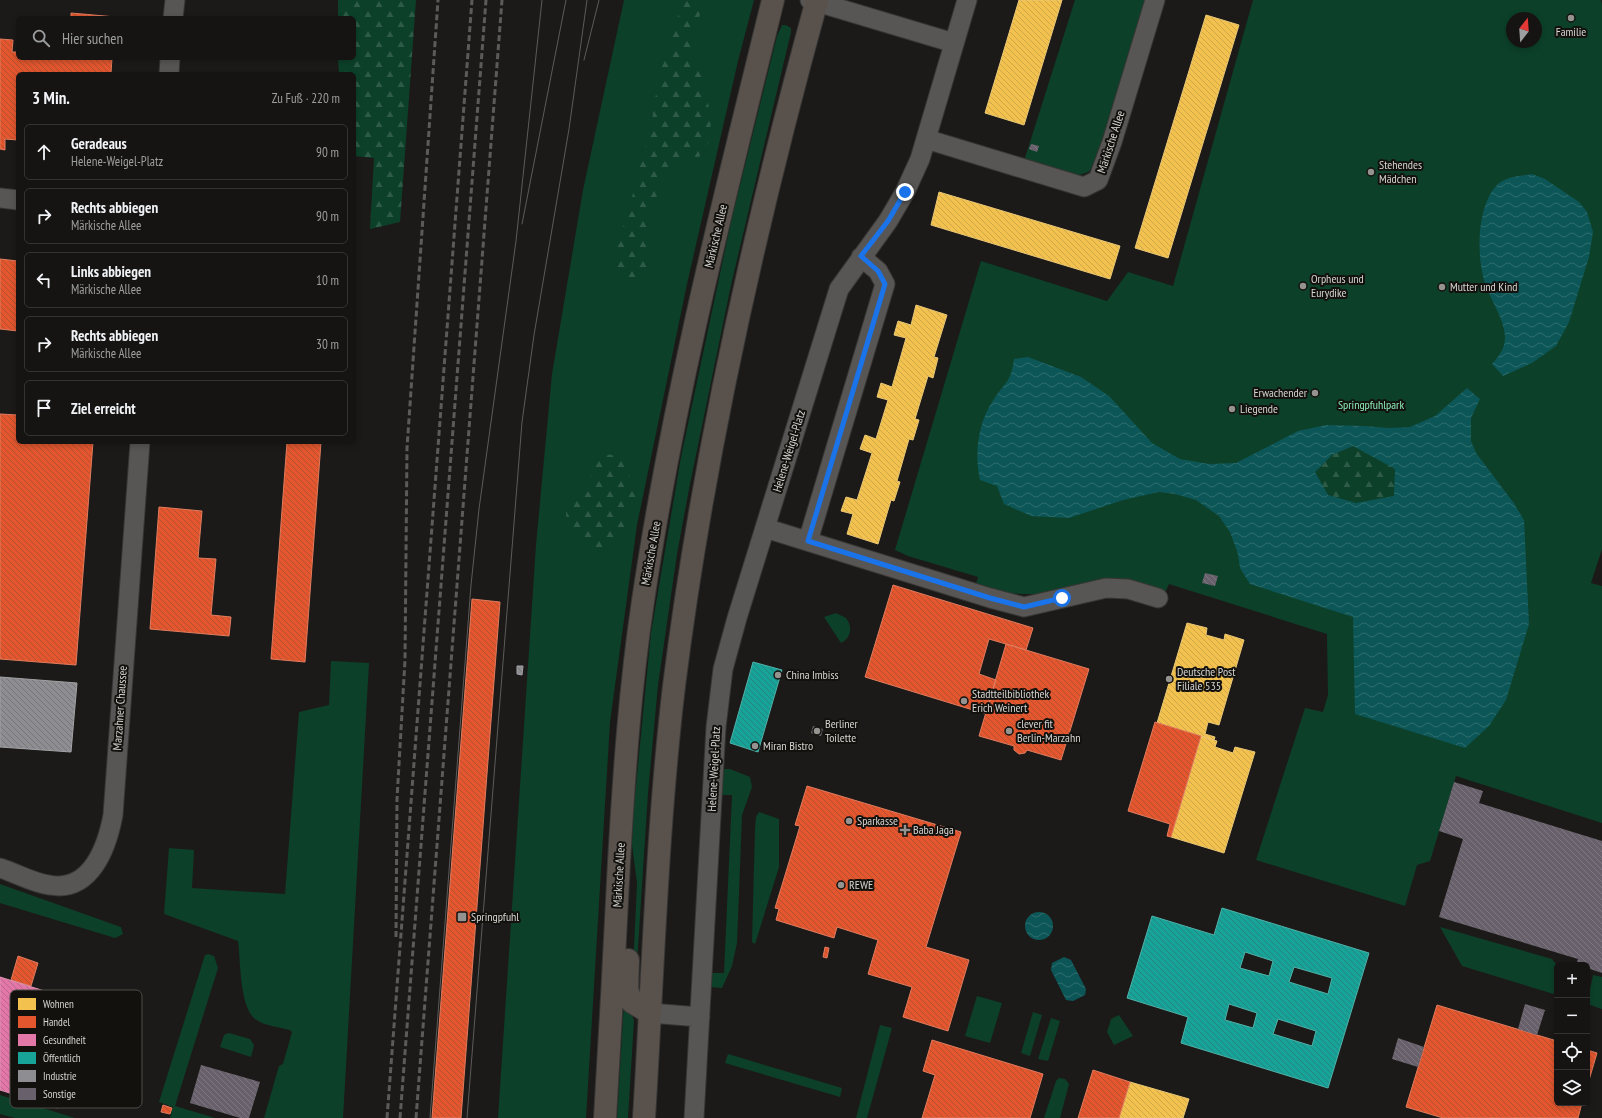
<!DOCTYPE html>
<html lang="de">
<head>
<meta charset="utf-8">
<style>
	:root { --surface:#151412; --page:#222120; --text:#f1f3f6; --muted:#9d9e9f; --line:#343332 }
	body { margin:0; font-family:"PT Sans Narrow",sans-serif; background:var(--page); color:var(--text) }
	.controls { position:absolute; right:12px; bottom:12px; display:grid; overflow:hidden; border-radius:6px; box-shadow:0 2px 6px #0003 }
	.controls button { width:36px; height:36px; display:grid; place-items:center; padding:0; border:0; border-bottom:1px solid var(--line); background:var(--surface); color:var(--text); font:20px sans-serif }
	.compass { position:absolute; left:1506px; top:12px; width:36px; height:36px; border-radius:50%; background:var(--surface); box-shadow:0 2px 6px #0003; rotate:17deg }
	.stop { position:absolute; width:12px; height:12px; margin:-9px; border:3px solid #1a73e8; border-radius:50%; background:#fff }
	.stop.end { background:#1a73e8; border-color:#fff; box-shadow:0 1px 4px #0008 }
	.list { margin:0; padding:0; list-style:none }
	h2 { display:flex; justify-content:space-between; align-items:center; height:52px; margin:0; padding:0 16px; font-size:17px }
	h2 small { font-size:13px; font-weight:400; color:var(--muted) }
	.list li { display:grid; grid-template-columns:26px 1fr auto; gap:12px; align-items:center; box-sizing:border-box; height:56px; margin:0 8px 8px; padding:0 8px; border:1px solid var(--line); border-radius:6px }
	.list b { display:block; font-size:15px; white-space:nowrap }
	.list p { margin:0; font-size:13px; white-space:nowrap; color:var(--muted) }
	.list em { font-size:13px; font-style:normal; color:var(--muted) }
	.icon { flex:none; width:22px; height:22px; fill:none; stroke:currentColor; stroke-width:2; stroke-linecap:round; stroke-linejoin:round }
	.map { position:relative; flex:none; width:1602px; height:1118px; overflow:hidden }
	.search { position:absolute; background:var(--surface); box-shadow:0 2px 6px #0003; left:16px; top:16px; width:340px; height:44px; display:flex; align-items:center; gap:10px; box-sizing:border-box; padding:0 14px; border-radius:6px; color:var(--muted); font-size:15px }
	.panel { position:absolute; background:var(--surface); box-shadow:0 2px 6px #0003; left:16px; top:72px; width:340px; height:372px; border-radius:6px }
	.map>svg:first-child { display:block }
	.green { fill:#0c4029; fill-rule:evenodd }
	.forest { fill:url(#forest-firs) }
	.water { fill:url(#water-waves); fill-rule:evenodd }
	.homes { fill:url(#homes-back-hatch); stroke:#e9c775 }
	.shops { fill:url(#shops-back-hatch); stroke:#e07c5f }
	.health { fill:url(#health-back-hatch); stroke:#df93b4; fill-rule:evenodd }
	.public { fill:url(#public-back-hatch); stroke:#50b2a9; fill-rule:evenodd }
	.industry { fill:url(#industry-back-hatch); stroke:#a3a2a5 }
	.building { fill:url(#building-back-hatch) }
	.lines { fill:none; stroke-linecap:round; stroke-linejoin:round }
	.street-casing { stroke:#373635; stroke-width:21 }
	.primary-casing { stroke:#373635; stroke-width:24 }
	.street { stroke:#575654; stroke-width:19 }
	.primary { stroke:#59524c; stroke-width:22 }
	.tram { stroke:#5d5b59; stroke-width:1 }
	.rail { stroke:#5d5b59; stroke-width:3; stroke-dasharray:6 3; stroke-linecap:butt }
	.route { stroke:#1a73e8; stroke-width:5 }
	.poi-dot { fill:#949390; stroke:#13110e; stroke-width:1.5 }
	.labels { text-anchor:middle; stroke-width:4; stroke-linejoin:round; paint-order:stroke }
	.poi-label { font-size:12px; fill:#d5d4d1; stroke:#13110e; text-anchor:start }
	.street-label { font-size:12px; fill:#d5d4d1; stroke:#13110e }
	.park-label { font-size:12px; fill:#8aeab6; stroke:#13110e }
	.key { fill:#13110e; stroke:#4d4c48; stroke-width:1 }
	.key-label { font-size:11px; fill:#d5d4d1 }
</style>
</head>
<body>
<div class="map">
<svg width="1602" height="1118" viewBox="0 0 1602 1118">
	<defs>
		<pattern id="forest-firs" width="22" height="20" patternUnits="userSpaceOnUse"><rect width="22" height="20" fill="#0c4029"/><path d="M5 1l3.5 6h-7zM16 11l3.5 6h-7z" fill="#2e5b47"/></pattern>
		<pattern id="water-waves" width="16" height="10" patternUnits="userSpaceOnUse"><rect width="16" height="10" fill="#0d5657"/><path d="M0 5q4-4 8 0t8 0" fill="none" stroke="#2f6d6e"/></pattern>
		<pattern id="homes-back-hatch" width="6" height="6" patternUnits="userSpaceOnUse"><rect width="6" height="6" fill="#f2c14e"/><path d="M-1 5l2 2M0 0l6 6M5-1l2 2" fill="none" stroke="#cea74b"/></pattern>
		<pattern id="shops-back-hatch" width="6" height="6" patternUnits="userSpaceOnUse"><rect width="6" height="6" fill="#e4572e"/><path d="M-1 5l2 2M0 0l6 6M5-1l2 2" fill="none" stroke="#b35033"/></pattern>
		<pattern id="health-back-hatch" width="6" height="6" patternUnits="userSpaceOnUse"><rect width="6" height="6" fill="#e377a8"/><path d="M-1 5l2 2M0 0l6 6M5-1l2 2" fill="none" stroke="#ba698e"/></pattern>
		<pattern id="public-back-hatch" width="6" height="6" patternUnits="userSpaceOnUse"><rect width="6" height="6" fill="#17a398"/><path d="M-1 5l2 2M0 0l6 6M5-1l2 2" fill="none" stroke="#23857d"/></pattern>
		<pattern id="industry-back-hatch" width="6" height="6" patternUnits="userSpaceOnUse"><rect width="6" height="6" fill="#8d8d92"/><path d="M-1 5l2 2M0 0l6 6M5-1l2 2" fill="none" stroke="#767679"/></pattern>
		<pattern id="building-back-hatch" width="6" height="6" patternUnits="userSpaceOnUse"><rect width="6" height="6" fill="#68616b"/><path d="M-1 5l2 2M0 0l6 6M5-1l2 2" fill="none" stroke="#7d777f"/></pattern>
	</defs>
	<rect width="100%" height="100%" fill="#1c1a18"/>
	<path class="green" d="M624 0H754L738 61 687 284 637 525 610 722 586 1118H498L536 545 552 374 583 190Z
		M1075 0H1146L1095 165 1088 172 1077 176 1024 161Z
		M1253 0H1601L1602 5V549L1591 583 1602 586V823L1456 776 1430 861 1417 865 1405 906 1256 860 1305 708 1323 712 1328 695 1327 634 1169 584 1165 593 1106 579 1036 594H1023L1007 593 976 584 978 577 908 556 895 550 981 261 1107 301 1128 272 1173 286ZM1512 18H1536V42H1512Z
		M782 25H786L791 28V32L731 285 689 489 677 554 658 685 648 793 636 978 633 970 637 883 632 845 633 816 651 633 681 457 731 222 777 36Z
		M836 613 846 618C853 627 851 638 841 643L824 617Z
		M331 661 369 663 343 1118H264L279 1066 283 1064 292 1032 290 1030C279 1027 264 1026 255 1019 239 1005 241 962 238 941L164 914 169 848 194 850 192 888 285 894 299 712 329 705Z
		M721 769H730L750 777 752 787 742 815 737 943 732 966 722 988 710 987 711 973H724L732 795H719Z
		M759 812 779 819V867L755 944 752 942 755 829 756 817Z
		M0 884 118 926 121 927 123 934 115 938 0 903Z
		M1440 927 1552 959 1555 963 1562 965H1557V995L1462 966Z
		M208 954 214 956 218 968 175 1106 215 1118H170L173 1107 159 1102 205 955Z
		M1593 975 1602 977V1009L1587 1004Z
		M977 996 1002 1003 990 1043 965 1036Z
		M624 1003H626L634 1020 628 1118H617Z
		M1033 1012 1042 1015 1030 1056 1021 1053Z
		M1119 1015 1133 1036 1114 1045 1107 1032 1111 1019Z
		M1051 1018 1060 1021 1048 1061 1038 1059Z
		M880 1025 892 1028 867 1118H856Z
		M229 1033 250 1039 254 1045 251 1057 220 1047 224 1035Z
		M728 1054 842 1088 840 1097 725 1063Z
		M1059 1078 1065 1079 1069 1084 1060 1118H1044L1056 1081Z
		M0 1095 75 1118H15L0 1114Z"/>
	<path class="forest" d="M338 0H416L400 222 370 229 374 158 354 156V74H339L338 58H354V18H338Z
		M682 0H706L695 27 690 50 700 69 711 116 710 140 699 157 676 160 670 164 657 195 650 218 648 242 650 263 646 280 630 285 619 279 613 270 617 245 628 213 642 158 651 129 654 104 661 69 671 44Z
		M1353 446 1396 469 1394 496 1356 503 1328 495 1315 472 1332 455Z
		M602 454 623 456 636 497 616 548 605 554 587 546 567 529 566 511 575 495 588 492 591 474Z"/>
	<path class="water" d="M1532 174 1545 179 1579 202 1587 212 1593 232 1589 257 1569 322 1556 346 1532 363 1503 376 1492 364C1499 356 1505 349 1505 337 1504 319 1492 302 1486 286 1476 260 1476 205 1498 184 1507 176 1521 176 1532 174Z
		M1028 357 1081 377 1109 396 1152 443 1180 459 1209 464 1236 463 1298 431 1326 425 1364 426 1389 428 1410 427 1435 416 1467 388 1480 399 1471 418V441L1476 453 1513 502 1524 520 1529 624 1506 700 1489 726 1465 748 1355 714 1353 617 1250 584 1240 568 1238 554 1230 532 1219 516 1196 500 1175 494 1159 492 1123 500 1069 518 1031 516 1004 504 997 486 980 480C974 453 978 422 994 399 1006 381 1011 382 1014 359ZM1353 446 1395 469 1394 496 1356 503 1328 495 1315 472 1332 455Z
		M1025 926a14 14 0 1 1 28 0a14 14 0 1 1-28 0Z
		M1064 957 1071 960 1086 989 1085 995 1073 1001 1066 1000 1051 970 1052 963Z"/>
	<path class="homes" d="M1019 0H1062L1024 125 985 113Z
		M1206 15 1239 25 1168 258 1135 248Z
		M939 192 1120 246 1110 279 931 225Z
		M916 305 947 315 934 357 938 358 933 378 928 376 915 419 919 420 913 440 909 439 897 481 900 482 894 501 891 500 878 544 847 534 853 514 841 511 846 497 857 500 872 453 860 449 865 435 876 439 888 400 877 397 881 383 892 387 906 338 894 335 898 321 911 325Z
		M1187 623 1207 628 1206 635 1224 640 1225 634 1244 640 1219 725 1208 722 1205 734 1215 737 1214 740 1157 723Z
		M1201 736 1217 741 1215 747 1233 753 1235 747 1255 752 1224 853 1171 837Z
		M1130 1082 1189 1099 1183 1118H1119Z"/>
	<path class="shops" d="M71 13 116 17 115 18H71Z
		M0 39 13 40 12 52H18V58H112L111 73 119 74H18V140L5 139V150L0 149Z
		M0 259 18 261V331L0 329Z
		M0 414 18 415V442H93L76 665 0 659Z
		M287 442H321L305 662 271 659Z
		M159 507 202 511 198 558 216 559 211 615 231 617 229 636 150 629Z
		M893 585 1033 628 1026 650 989 639 979 674 996 680 986 714 865 677Z
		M472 599 500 602 461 1118H432Z
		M1006 644 1089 669 1061 760 1027 750 1025 753 1019 754 1014 750V746L979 736Z
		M1155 722 1201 736 1171 837 1167 836 1170 824 1128 811Z
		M807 786 961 832 926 947 969 960 948 1031 903 1017 912 987 868 974 878 940 837 927 834 938 776 920 779 909 775 908 800 826 795 825Z
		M825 947 829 948 827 958 823 957Z
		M18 956 38 963 31 986 11 980Z
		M1437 1005 1557 1041V1103H1582L1578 1118H1443L1406 1107Z
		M932 1040 1043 1074 1030 1118H922L935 1075 923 1071Z
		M1587 1050 1597 1053 1587 1087Z
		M1093 1070 1130 1082 1119 1118H1078Z
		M163 1105 172 1108 170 1114 161 1112Z"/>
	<path class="health" d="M0 977 89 1005 58 1108 0 1090ZM22 1032 53 1041 48 1055 18 1046Z"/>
	<path class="public" d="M753 662 782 670 758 752 730 743Z
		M1222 908 1369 953 1328 1088 1181 1043 1188 1017 1127 998 1152 916 1214 935ZM1245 952 1273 961 1269 976 1240 968ZM1294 967 1332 978 1328 994 1289 982ZM1229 1004 1257 1013 1253 1028 1225 1020ZM1278 1019 1316 1031 1312 1046 1273 1034Z"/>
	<path class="industry" d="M517 666H523L522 675 517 674Z
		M0 677 77 683 71 752 0 747Z"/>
	<path class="building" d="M1031 144 1039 146 1037 152 1029 149Z
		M1205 573 1218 576 1215 586 1202 583Z
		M813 726 823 729 821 736 811 733Z
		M1454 782 1483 791 1479 803 1602 841V973L1587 968V965H1576L1578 959 1439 917 1463 839 1439 831Z
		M1525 1004 1545 1010 1537 1035 1518 1029Z
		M1398 1038 1424 1047 1418 1067 1392 1059Z
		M201 1065 260 1082 249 1118H240L190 1103Z"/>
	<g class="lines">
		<defs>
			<path id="street" d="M810 0 954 43
				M173 18 175 0
				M169 74 170 58
				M926 139 1084 187 1098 180 1112 142 1155 0
				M0 198 18 200
				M765 528 990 598 1024 607 1106 588 1128 589 1158 598
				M808 541 885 284 878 271 861 257
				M0 868C16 873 33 883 49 885 91 893 107 847 113 815L140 442
				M650 1013 700 1017
				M694 1118 716 727 723 669 737 618 839 289 888 221 905 192 920 159 967 0"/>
			<path id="primary" d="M628 960 627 990 632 1002 650 1013
				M605 1118C610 1033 615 947 619 862 624 775 630 688 643 601 673 398 724 199 773 0
				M644 1118C653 974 657 829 674 686 703 454 755 225 817 0"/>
		</defs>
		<use href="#street" class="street-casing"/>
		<use href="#primary" class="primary-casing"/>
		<use href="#street" class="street"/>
		<use href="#primary" class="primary"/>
		<path class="tram" d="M584 60 599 0
			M522 224 566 0
			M430 1118 471 585 479 509 516 241 542 0
			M467 1118 522 422 534 335 569 129 587 0"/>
		<path class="rail" d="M396 937 397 799 405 660 407 448 438 0
			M387 1118 472 0
			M400 1118 486 0
			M416 1118 502 0"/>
	</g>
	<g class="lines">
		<path class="route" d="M905 192 888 221 861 256 878 271 885 284 808 541 990 598 1024 607 1062 598"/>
	</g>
	<g class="poi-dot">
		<circle cx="1571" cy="18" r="4"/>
		<circle cx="1371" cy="172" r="4"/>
		<circle cx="1303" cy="286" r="4"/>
		<circle cx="1442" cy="287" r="4"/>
		<circle cx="1315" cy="393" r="4"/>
		<circle cx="1232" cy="409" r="4"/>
		<circle cx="778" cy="675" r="4"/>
		<circle cx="1169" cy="679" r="4"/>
		<circle cx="964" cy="701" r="4"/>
		<circle cx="817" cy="731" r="4"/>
		<circle cx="1009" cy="731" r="4"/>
		<circle cx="755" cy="746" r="4"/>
		<circle cx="849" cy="821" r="4"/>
		<path d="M903 824h4v4h4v4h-4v4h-4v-4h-4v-4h4z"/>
		<circle cx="841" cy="885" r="4"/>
		<rect x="457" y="912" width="10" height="10" rx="2"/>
	</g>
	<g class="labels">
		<g class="poi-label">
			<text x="1571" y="36" text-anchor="middle">Familie</text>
			<text x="1379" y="169">Stehendes<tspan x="1379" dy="14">Mädchen</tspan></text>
			<text x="1311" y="283">Orpheus und<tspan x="1311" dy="14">Eurydike</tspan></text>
			<text x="1450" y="291">Mutter und Kind</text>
			<text x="1307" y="397" text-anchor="end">Erwachender</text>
			<text x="1240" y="413">Liegende</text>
			<text x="1177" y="676">Deutsche Post<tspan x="1177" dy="14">Filiale 535</tspan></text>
			<text x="786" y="679">China Imbiss</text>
			<text x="972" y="698">Stadtteilbibliothek<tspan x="972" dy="14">Erich Weinert</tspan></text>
			<text x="825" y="728">Berliner<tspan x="825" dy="14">Toilette</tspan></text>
			<text x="1017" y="728">clever fit<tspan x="1017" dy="14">Berlin-Marzahn</tspan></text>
			<text x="763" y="750">Miran Bistro</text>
			<text x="857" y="825">Sparkasse</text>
			<text x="913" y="834">Baba Jaga</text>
			<text x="849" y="889">REWE</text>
			<text x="471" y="921">Springpfuhl</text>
		</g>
		<g class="street-label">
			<text transform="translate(1111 142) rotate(-72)" y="4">Märkische Allee</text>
			<text transform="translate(716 236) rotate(-77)" y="4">Märkische Allee</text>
			<text transform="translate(789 451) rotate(-73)" y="4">Helene-Weigel-Platz</text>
			<text transform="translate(651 553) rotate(-80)" y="4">Märkische Allee</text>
			<text transform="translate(120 708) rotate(-86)" y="4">Marzahner Chaussee</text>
			<text transform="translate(714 769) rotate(-87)" y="4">Helene-Weigel-Platz</text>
			<text transform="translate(619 875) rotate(-87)" y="4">Märkische Allee</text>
		</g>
		<g class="park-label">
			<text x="1371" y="409">Springpfuhlpark</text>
		</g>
	</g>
	<rect x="10" y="990" width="132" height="118" rx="6" class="key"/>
	<rect x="18" y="998" width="18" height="12" fill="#f2c14e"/>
	<rect x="18" y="1016" width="18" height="12" fill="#e4572e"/>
	<rect x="18" y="1034" width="18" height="12" fill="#e377a8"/>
	<rect x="18" y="1052" width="18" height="12" fill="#17a398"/>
	<rect x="18" y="1070" width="18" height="12" fill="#8d8d92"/>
	<rect x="18" y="1088" width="18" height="12" fill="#68616b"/>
	<g class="key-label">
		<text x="43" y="1008">Wohnen</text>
		<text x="43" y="1026">Handel</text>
		<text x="43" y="1044">Gesundheit</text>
		<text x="43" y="1062">Öffentlich</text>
		<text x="43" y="1080">Industrie</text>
		<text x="43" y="1098">Sonstige</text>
	</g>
</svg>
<div class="controls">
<button>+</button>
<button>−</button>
<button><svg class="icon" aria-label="locate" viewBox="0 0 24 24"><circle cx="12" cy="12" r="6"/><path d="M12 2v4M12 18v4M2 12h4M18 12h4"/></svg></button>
<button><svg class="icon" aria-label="layers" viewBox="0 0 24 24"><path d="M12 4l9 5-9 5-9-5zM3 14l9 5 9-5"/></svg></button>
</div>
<svg class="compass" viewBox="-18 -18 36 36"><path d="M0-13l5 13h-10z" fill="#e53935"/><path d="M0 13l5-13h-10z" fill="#9d9e9f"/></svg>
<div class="stop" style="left:1062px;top:598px"></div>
<div class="stop end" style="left:905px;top:192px"></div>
<div class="search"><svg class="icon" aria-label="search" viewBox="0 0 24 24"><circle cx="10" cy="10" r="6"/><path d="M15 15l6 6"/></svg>Hier suchen</div>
<section class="panel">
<h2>3 Min.<small>Zu Fuß · 220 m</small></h2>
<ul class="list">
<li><svg class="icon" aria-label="ahead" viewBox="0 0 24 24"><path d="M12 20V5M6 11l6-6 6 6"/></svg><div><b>Geradeaus</b><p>Helene-Weigel-Platz</p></div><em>90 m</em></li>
<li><svg class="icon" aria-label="right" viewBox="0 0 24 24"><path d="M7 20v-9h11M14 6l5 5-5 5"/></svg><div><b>Rechts abbiegen</b><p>Märkische Allee</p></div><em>90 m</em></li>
<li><svg class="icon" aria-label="left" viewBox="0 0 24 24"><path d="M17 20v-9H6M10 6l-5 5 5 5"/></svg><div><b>Links abbiegen</b><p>Märkische Allee</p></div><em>10 m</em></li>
<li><svg class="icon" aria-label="right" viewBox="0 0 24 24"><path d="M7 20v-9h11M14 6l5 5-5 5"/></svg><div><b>Rechts abbiegen</b><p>Märkische Allee</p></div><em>30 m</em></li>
<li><svg class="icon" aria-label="arrive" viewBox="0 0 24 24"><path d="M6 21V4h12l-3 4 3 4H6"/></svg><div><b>Ziel erreicht</b></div></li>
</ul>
</section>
</div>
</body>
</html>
